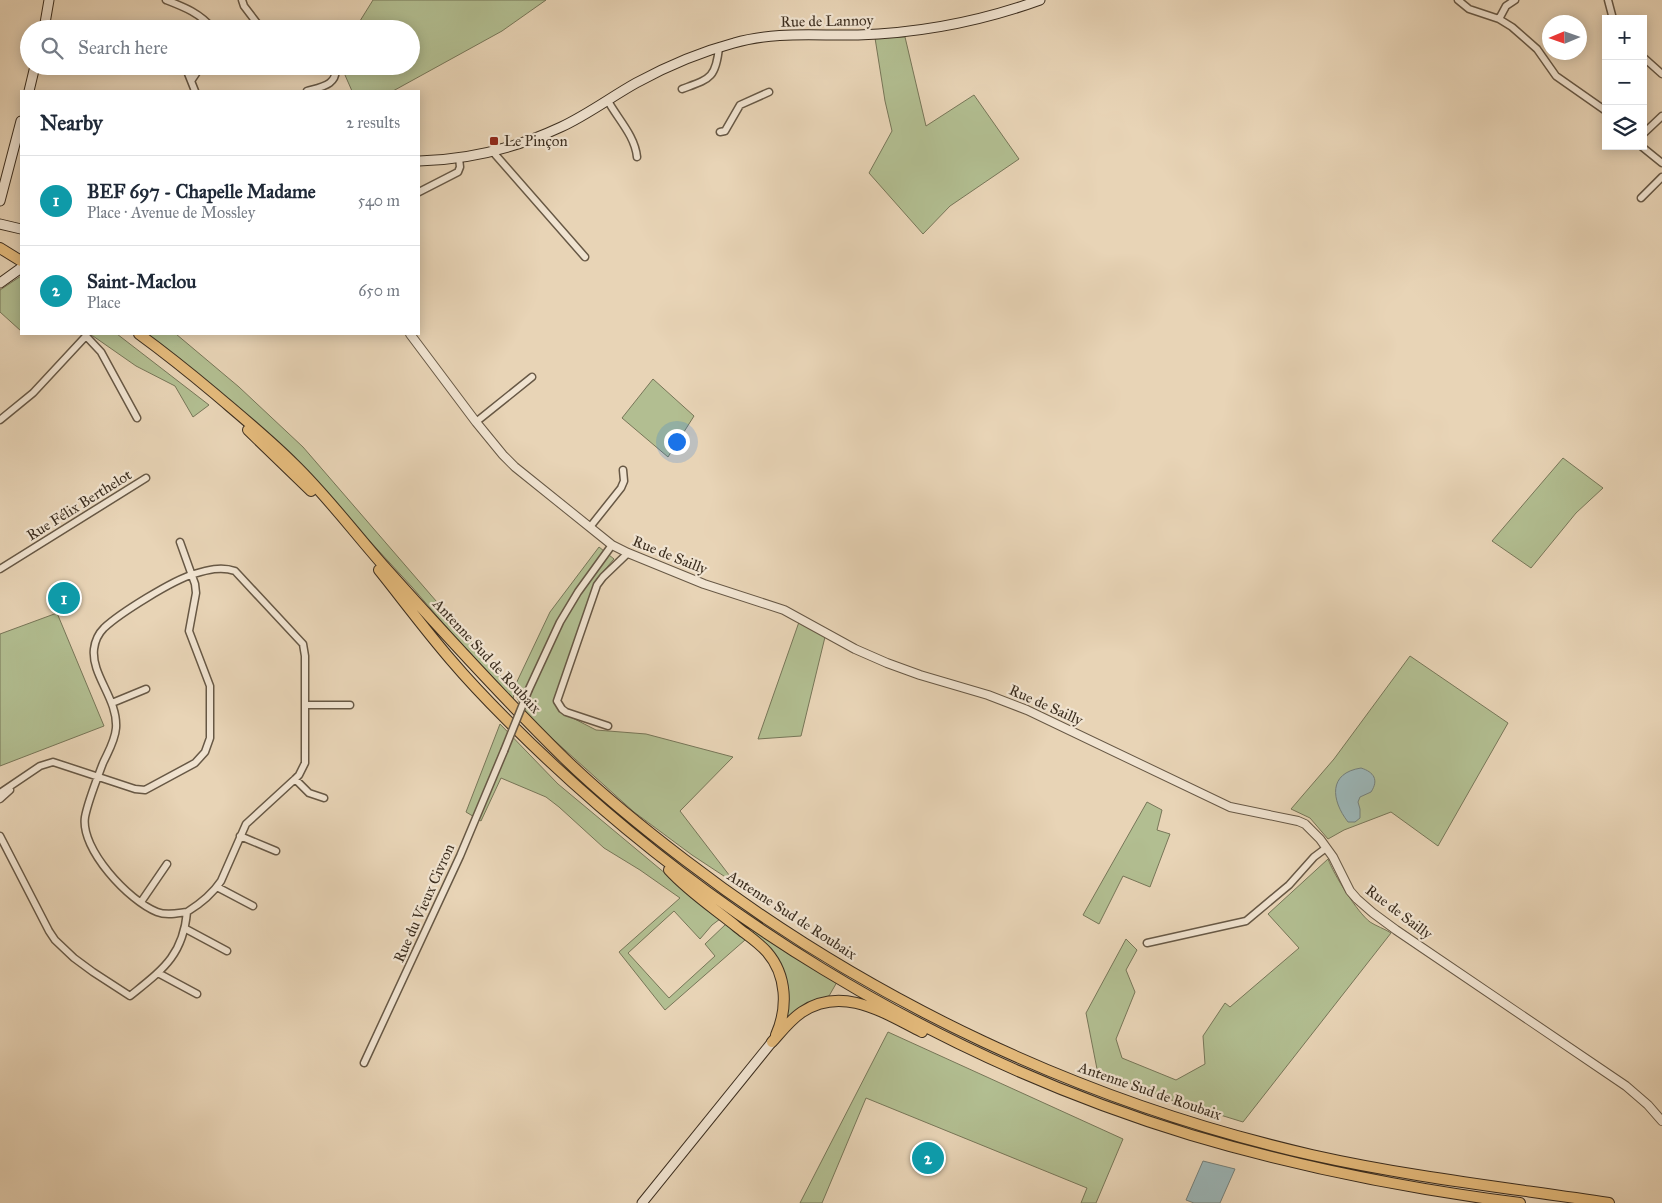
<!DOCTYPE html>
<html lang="en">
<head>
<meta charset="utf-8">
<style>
	:root { --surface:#fff; --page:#f2f2f3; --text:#1f2937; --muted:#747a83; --line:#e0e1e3; --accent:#111827 }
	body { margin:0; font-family:"IM FELL Great Primer",serif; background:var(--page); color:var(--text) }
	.controls { position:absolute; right:15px; top:15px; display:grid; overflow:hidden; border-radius:0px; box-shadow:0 2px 12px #0003 }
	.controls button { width:45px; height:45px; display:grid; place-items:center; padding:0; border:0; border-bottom:1px solid var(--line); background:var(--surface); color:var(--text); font:25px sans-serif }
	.compass { position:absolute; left:1542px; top:15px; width:45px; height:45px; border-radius:50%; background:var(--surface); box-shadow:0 2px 12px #0003; rotate:268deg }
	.you { position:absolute; left:676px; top:441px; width:18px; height:18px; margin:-12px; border:4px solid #fff; border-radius:50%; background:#1a73e8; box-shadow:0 0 0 8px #1a73e833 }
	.badge { display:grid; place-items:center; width:32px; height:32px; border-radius:50%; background:var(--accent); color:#fff; font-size:16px; font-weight:700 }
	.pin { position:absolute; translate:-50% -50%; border:2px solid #fff; box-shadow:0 1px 5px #0006 }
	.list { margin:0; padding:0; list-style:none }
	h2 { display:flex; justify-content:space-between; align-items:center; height:65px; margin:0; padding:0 20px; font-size:21px }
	h2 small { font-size:16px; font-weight:400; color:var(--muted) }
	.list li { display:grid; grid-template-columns:32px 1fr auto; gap:15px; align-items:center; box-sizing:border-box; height:90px; padding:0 20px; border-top:1px solid var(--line) }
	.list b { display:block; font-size:19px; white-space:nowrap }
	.list p { margin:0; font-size:16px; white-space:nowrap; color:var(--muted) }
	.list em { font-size:16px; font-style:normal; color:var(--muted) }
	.icon { flex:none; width:28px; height:28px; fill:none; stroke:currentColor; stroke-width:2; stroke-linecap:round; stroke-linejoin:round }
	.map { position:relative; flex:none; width:1662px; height:1203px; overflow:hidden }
	.search { position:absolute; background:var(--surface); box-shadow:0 2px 12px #0003; left:20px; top:20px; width:400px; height:55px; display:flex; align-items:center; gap:12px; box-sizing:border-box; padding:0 18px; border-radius:28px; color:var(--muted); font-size:19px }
	.panel { position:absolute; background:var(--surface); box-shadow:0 2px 12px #0003; left:20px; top:90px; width:400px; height:245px; border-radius:0px }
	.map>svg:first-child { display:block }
	.green { fill:#b2be91; stroke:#777658 }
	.water { fill:#9bb6b8; stroke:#75807b }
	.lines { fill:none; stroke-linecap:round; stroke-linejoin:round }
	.minor-casing { stroke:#675845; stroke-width:9 }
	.tertiary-casing { stroke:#675845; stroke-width:10 }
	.secondary-casing { stroke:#3c2e1f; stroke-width:11 }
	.trunk-casing { stroke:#3c2e1f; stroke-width:12 }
	.minor { stroke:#f0e3d0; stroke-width:6 }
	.tertiary { stroke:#f0e3d0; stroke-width:8 }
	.secondary { stroke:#f0e3d0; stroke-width:9 }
	.trunk { stroke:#e4ba7b; stroke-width:10 }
	.minor-bridge-casing { stroke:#675845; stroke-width:9; stroke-linecap:butt }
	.minor-bridge { stroke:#f0e3d0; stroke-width:6 }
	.poi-dot { fill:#8f2418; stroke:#f0e3d0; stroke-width:2 }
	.labels { text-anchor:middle; stroke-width:4.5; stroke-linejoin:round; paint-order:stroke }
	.street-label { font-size:15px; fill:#3c2e1f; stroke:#f0e3d0 }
	.poi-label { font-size:15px; fill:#3c2e1f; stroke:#f0e3d0; text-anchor:start }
</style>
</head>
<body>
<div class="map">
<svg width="1662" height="1203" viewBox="0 0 1662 1203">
	<rect width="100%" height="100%" fill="#e8d4b6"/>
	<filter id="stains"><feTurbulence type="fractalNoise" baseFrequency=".004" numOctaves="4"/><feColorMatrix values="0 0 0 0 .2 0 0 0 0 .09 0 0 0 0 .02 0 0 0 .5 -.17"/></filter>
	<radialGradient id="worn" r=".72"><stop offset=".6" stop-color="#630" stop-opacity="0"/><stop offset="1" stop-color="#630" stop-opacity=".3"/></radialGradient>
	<path class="green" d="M373 0H546L502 31 393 91H352L341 66H411V29H355Z
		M905 37 926 126 974 95 1019 159 950 206 923 234 869 173 892 131 885 101 875 38Z
		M21 276V331L0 312V290Z
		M84 334H117L209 405 193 417 175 386 136 366 93 336Z
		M146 334H176L239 387 303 447 513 690 550 612 599 547 614 559 596 580 554 702 559 711 596 730 646 734 733 757 680 811 736 884 692 855 634 812 526 715 514 692 513 700 492 680 412 587 332 500Z
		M653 379 694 416 668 457 622 418Z
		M1563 458 1603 488 1576 513 1531 568 1492 541Z
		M57 613 104 726 0 766V634Z
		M799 622 825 637 801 736 758 739Z
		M1410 656 1508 723 1438 846 1391 812 1344 830 1328 839 1310 818 1291 809 1334 759Z
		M500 724 558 784 720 919 712 925 700 939 674 911 628 953 669 998 715 956 705 944 726 924 745 940 665 1010 619 952 680 898 640 870 604 848 559 807 546 797 501 778 481 821 466 812Z
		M1147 802 1162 810 1157 830 1170 834 1150 887 1123 876 1099 924 1083 915Z
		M1328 859C1334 875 1357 912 1370 922 1376 926 1385 929 1391 933L1243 1122 1165 1098 1097 1069 1086 1013 1126 939 1137 950 1126 970 1135 992 1116 1039 1122 1058 1176 1080 1205 1064 1203 1036 1225 1003 1230 1007 1299 948 1268 914Z
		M754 931 837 982 829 996 808 1003 788 1019 785 1017 786 984 753 934Z
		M888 1032 1123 1139 1096 1203H1081L1087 1188 866 1098 822 1203H800Z"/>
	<path class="water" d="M1361 768C1374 772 1379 780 1371 792L1360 797 1358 802 1360 809V818L1355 822H1348C1331 800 1328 773 1361 768Z
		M1203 1161 1235 1169 1220 1203H1194L1186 1200Z"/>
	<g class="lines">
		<defs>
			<path id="minor" d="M166 0C184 7 200 13 213 29
				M242 0 244 6 260 27
				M1458 0 1469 9 1499 19 1512 27 1537 49 1556 76 1606 111
				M1608 0 1613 19
				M1499 19 1506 6 1515 0
				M253 29 271 25 279 29
				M1643 57 1662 74
				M185 66 191 81 201 66
				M191 81 195 91
				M682 89C709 79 716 79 719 47
				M307 91C321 87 339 85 335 66
				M608 101C618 119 635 136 637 157
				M720 132 725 131 740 105 769 92
				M1643 134 1662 116
				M1641 146 1662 163
				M493 152 585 257
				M419 192 458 172 460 167 459 158
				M1641 198 1662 177
				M0 420 33 393 86 336 101 352 137 418
				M476 422 532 377
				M590 527 621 488 624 481 623 470
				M0 569 146 478
				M529 689 560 622 578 592 612 545
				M112 703 146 689
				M305 705H350
				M608 726 566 712 562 709 557 701 597 585 603 577 628 553
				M295 779 309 793 324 798
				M0 793 40 766 53 762 135 789 145 790 195 763 205 752 210 738V686L189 631 196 593 195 584 180 542
				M0 799 10 790
				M0 836 49 931 55 940 74 958 93 972 130 996C162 970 183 956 187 912 200 904 213 893 221 881L246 824 295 779 299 775 305 763V656L303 644 235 571C221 566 207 570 194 574 173 580 120 613 104 628 98 634 95 641 94 649 91 675 118 699 116 728 115 741 108 752 103 763 97 779 88 801 85 817 80 849 129 901 157 912 167 916 178 913 187 912
				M240 836 276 851
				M217 887 253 906
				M141 902 167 864
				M186 929 227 951
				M1147 943 1246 921 1289 885 1314 857 1326 848
				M158 973 197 994
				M364 1063 460 856 504 751"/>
			<path id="tertiary" d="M410 334 476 422 503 455 515 467 612 545 628 553 704 584 784 610 855 649 887 663 920 675 988 695 1027 710 1230 807 1298 821 1305 824 1320 839 1333 857 1350 891 1357 899 1373 913 1396 930 1626 1086 1648 1105 1662 1121"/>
			<path id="secondary" d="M44 29 49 0
				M29 91 35 66
				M419 161C469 160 516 148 561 127 587 115 611 97 636 83 667 66 700 52 734 43 774 31 818 36 858 35 920 33 982 21 1040 0
				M0 201 21 121
				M0 224 21 229
				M0 283 21 268
				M642 1203 772 1042"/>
			<path id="trunk" d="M0 248 21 261
				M139 334C165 353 190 373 215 394 242 417 269 439 294 464 326 495 353 531 382 564 441 630 500 695 563 757 601 794 643 828 685 860 870 1002 1085 1103 1312 1155 1410 1177 1510 1188 1609 1203
				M248 430 311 491
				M379 570C403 600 426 631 451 660 468 680 487 700 506 719 696 910 932 1056 1191 1135 1298 1167 1409 1189 1520 1203
				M669 870C689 892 715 909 737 927 747 935 758 942 767 952 787 975 788 1008 776 1035
				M772 1042C781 1032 790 1020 802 1012 843 985 884 1013 922 1032"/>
		</defs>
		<use href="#minor" class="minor-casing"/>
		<use href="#tertiary" class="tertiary-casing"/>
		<use href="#secondary" class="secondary-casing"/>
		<use href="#trunk" class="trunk-casing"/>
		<use href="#minor" class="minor"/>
		<use href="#tertiary" class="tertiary"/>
		<use href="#secondary" class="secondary"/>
		<use href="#trunk" class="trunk"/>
		<defs>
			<path id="minor-bridge" d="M504 751 529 689"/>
		</defs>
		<use href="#minor-bridge" class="minor-bridge-casing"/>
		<use href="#minor-bridge" class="minor-bridge"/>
	</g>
	<rect class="poi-dot" x="489" y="136" width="10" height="10" rx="2.5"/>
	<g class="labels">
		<g class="street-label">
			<text transform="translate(827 21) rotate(-1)" y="5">Rue de Lannoy</text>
			<text transform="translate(79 505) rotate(-32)" y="5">Rue Félix Berthelot</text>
			<text transform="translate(670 555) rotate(22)" y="5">Rue de Sailly</text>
			<text transform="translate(487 656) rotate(47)" y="5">Antenne Sud de Roubaix</text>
			<text transform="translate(1046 705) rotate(24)" y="5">Rue de Sailly</text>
			<text transform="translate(424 903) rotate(-66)" y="5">Rue du Vieux Civron</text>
			<text transform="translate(1399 912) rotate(37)" y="5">Rue de Sailly</text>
			<text transform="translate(792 915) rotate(33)" y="5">Antenne Sud de Roubaix</text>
			<text transform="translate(1150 1091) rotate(19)" y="5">Antenne Sud de Roubaix</text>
		</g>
		<g class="poi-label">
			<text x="504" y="146">Le Pinçon</text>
		</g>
	</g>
	<rect width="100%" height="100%" filter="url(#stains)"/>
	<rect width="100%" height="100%" fill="url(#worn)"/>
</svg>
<div class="controls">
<button>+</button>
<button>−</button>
<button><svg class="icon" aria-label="layers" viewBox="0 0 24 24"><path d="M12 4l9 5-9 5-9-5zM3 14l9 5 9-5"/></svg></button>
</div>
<svg class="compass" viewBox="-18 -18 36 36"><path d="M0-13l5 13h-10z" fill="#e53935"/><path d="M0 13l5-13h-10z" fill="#747a83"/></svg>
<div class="you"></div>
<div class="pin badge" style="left:64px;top:598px;background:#0f9aa8">1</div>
<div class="pin badge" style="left:928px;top:1158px;background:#0f9aa8">2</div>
<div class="search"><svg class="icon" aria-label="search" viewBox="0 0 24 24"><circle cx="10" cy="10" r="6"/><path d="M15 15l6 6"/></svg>Search here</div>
<section class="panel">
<h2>Nearby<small>2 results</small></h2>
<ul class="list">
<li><span class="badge" style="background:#0f9aa8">1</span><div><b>BEF 697 - Chapelle Madame</b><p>Place · Avenue de Mossley</p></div><em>540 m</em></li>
<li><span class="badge" style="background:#0f9aa8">2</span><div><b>Saint-Maclou</b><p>Place</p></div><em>650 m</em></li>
</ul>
</section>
</div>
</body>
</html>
